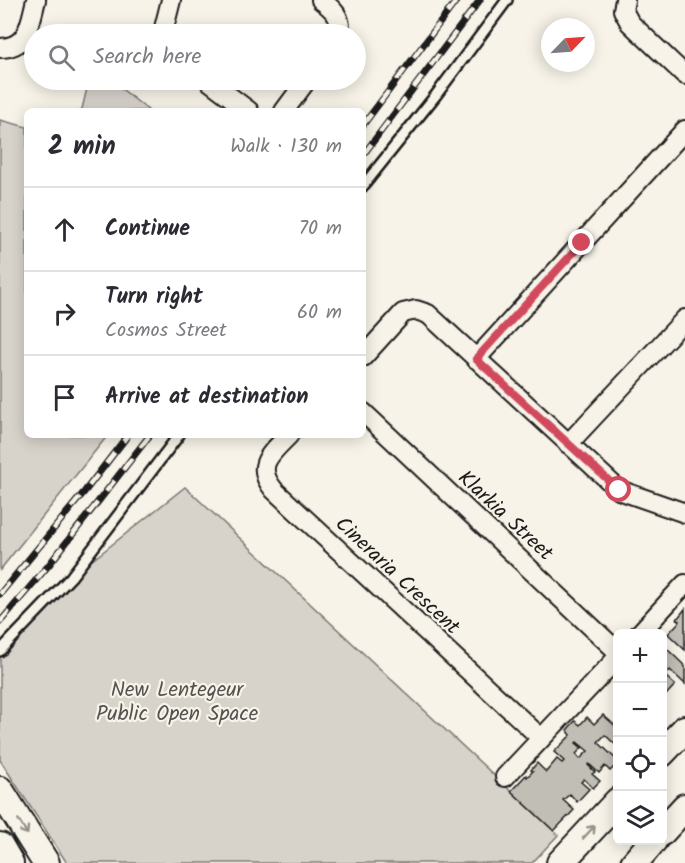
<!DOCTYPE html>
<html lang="en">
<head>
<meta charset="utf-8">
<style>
	:root { --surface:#fff; --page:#f7f7f7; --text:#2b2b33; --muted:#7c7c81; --line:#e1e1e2 }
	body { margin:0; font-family:Kalam,sans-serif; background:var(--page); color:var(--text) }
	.controls { position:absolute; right:18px; bottom:18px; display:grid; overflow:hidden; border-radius:9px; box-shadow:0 3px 15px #0003 }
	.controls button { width:54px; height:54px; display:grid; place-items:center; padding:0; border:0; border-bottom:2px solid var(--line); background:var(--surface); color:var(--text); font:30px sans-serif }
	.compass { position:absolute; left:541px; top:18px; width:54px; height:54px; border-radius:50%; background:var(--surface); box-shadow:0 3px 15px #0003; rotate:65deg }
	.stop { position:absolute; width:18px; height:18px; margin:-14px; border:4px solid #d1495b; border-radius:50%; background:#fff }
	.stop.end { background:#d1495b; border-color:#fff; box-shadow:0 2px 6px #0008 }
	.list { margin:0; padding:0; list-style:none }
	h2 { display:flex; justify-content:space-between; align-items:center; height:78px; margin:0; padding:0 24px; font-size:26px }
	h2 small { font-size:20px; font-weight:400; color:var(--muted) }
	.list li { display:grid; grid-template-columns:39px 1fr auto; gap:18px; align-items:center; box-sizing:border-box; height:84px; padding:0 24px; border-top:2px solid var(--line) }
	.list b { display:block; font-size:22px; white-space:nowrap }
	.list p { margin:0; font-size:20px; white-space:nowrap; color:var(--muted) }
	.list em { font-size:20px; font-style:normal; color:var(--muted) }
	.icon { flex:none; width:33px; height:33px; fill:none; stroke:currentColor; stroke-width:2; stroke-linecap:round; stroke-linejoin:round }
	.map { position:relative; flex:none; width:685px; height:863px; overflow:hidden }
	.search { position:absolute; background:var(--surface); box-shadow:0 3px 15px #0003; left:24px; top:24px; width:342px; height:66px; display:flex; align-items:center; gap:15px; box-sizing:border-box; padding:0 21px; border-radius:33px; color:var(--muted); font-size:22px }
	.panel { position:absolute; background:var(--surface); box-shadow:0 3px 15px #0003; left:24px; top:108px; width:342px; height:330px; border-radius:9px }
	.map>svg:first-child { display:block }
	.green { fill:#d7d3cb; stroke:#7a7874; stroke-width:1.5 }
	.building { fill:#c0beb5; stroke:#1c1c1c; stroke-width:1.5; fill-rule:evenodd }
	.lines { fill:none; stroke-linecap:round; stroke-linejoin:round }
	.lane-casing { stroke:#1c1c1c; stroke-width:14 }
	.street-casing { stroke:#1c1c1c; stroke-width:22 }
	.secondary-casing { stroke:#1c1c1c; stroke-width:30 }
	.lane { stroke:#f7f3e8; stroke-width:9 }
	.street { stroke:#f7f3e8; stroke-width:18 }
	.secondary { stroke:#f7f3e8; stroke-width:26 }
	.rail-casing { stroke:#1c1c1c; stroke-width:7 }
	.rail { stroke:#f7f3e8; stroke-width:4.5; stroke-dasharray:14; stroke-linecap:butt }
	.oneway { stroke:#94928c }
	.route { stroke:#d1495b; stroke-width:8 }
	.labels { text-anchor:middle; stroke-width:4.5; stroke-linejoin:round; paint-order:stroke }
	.street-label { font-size:21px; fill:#1c1c1c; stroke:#f7f3e8 }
	.park-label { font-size:21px; fill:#545351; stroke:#f7f3e8 }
</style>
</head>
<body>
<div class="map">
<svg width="685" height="863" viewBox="0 0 685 863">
	<rect width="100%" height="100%" fill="#f7f3e8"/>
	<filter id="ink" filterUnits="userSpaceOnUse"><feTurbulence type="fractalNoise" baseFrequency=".0167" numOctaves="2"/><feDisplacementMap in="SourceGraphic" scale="12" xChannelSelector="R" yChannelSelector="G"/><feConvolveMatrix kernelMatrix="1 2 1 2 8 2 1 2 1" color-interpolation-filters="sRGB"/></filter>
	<g filter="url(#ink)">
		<path class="green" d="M89 80 118 86 149 111H79L82 109Z
			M0 120 27 127V435H108L0 570Z
			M185 487 558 835 532 863H67L0 760V651L71 577Z"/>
		<path class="building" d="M685 609V650L668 634 680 621 677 619Z
			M666 648 685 666V684L670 670 665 676 675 685 666 695 662 691V651Z
			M603 715 618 728V747L605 735 598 742 618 761V763L610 771 605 766 599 773 589 764 588 765 595 772 592 774 600 781 593 788 584 779 581 782 589 789 577 802 570 794 563 800 574 810 554 831 511 791 526 775 527 777 533 771 531 770 537 763 546 772 557 759 562 763 564 761 554 752 571 735 567 730 575 721 580 725 587 717 594 724ZM577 742 588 751 580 759 576 754 582 748 576 743Z"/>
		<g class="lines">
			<defs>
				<path id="lane" d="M363 186 436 95 507 0
					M0 651 71 577 179 435"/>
				<path id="street" d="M321 0C333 9 343 18 339 34
					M625 0 623 10 630 23 685 75
					M164 34V28L171 0
					M0 48C29 48 30 22 36 0
					M208 80 249 111
					M284 111 307 80
					M363 357 403 313 416 310 428 314 619 490 685 513
					M476 359 685 130
					M363 412 618 652
					M289 435C272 453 253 465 274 490L541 738
					M568 444 685 319
					M639 634 685 584
					M505 777 618 657"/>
				<path id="secondary" d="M662 753 685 729
					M0 790 46 863
					M662 832 685 807
					M0 846 10 863
					M560 863 618 801
					M634 863 654 840"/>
			</defs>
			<use href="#lane" class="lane-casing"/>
			<use href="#street" class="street-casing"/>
			<use href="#secondary" class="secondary-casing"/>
			<use href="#lane" class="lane"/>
			<use href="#street" class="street"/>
			<use href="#secondary" class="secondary"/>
			<defs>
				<path id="rail" d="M363 125 457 0
					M363 155 480 0
					M0 594 85 491 128 435
					M0 622 48 566 150 435"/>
			</defs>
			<use href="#rail" class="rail-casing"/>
			<use href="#rail" class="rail"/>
		</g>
		<defs><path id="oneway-shaft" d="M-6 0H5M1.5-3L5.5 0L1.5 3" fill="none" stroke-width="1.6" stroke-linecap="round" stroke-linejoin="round" transform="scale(1.5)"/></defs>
		<g class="oneway">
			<use href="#oneway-shaft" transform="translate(23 827) rotate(58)"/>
			<use href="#oneway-shaft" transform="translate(589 832) rotate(-47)"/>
		</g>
	</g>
	<g class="lines" filter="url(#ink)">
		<path class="route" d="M582 243 476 359 619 490"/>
	</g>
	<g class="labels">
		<g class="street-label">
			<text transform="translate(506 515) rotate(43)" y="7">Klarkia Street</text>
			<text transform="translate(398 575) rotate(43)" y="7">Cineraria Crescent</text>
		</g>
		<g class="park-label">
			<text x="177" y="696">New Lentegeur<tspan x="177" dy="24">Public Open Space</tspan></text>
		</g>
	</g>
</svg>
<div class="controls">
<button>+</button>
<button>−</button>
<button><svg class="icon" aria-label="locate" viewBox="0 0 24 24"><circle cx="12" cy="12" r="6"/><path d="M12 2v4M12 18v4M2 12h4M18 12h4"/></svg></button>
<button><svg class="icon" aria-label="layers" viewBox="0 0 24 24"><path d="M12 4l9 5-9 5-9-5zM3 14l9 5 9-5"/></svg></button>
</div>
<svg class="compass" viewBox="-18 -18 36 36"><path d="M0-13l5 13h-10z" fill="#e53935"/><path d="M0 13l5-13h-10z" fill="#7c7c81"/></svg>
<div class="stop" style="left:619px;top:490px"></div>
<div class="stop end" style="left:582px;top:243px"></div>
<div class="search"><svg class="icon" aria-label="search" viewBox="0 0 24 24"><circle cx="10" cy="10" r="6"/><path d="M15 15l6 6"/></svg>Search here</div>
<section class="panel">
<h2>2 min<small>Walk · 130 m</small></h2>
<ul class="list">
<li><svg class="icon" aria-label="ahead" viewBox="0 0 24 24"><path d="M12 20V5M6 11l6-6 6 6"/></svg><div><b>Continue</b></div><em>70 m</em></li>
<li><svg class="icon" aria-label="right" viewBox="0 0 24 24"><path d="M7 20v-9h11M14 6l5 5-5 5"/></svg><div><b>Turn right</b><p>Cosmos Street</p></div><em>60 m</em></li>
<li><svg class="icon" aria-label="arrive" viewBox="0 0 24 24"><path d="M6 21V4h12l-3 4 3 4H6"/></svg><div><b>Arrive at destination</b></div></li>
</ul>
</section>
</div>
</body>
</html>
